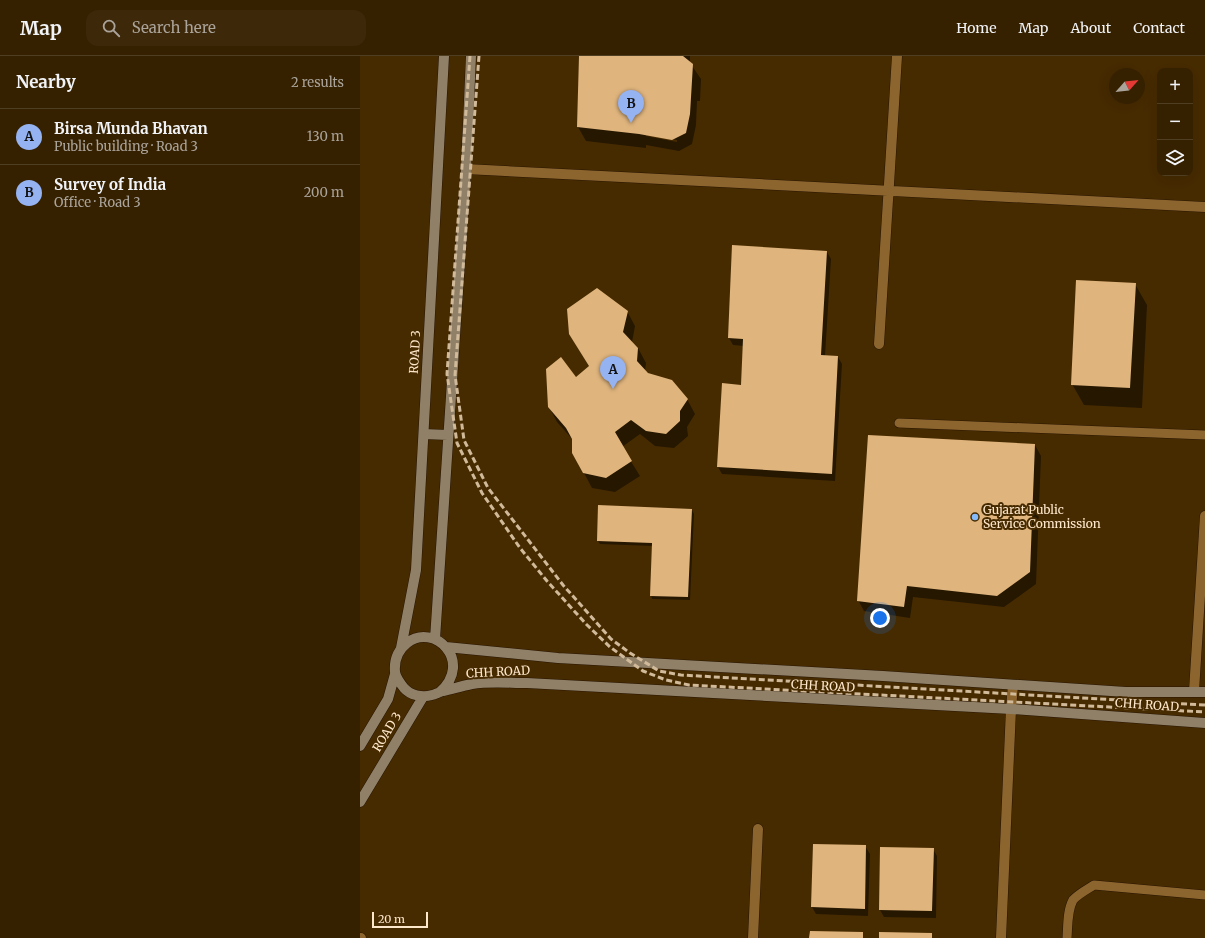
<!DOCTYPE html>
<html lang="en">
<head>
<meta charset="utf-8">
<style>
	:root { --surface:#352000; --page:#3d280a; --text:#f1f3f6; --muted:#aaa399; --line:#4f3e22; --accent:#95b2f1 }
	body { margin:0; font-family:Merriweather,serif; background:var(--page); color:var(--text) }
	.controls { position:absolute; right:12px; top:12px; display:grid; overflow:hidden; border-radius:8px; box-shadow:0 4px 16px #0002 }
	.controls button { width:36px; height:36px; display:grid; place-items:center; padding:0; border:0; border-bottom:1px solid var(--line); background:var(--surface); color:var(--text); font:20px sans-serif }
	.compass { position:absolute; left:749px; top:12px; width:36px; height:36px; border-radius:50%; background:var(--surface); box-shadow:0 4px 16px #0002; rotate:63deg }
	.scale { position:absolute; left:12px; bottom:10px; width:56px; box-sizing:border-box; padding-left:4px; border:2px solid #fde7cb; border-top:0; font-size:11px; line-height:14px; white-space:nowrap; color:#fde7cb; -webkit-text-stroke:3px #472b00; paint-order:stroke }
	.you { position:absolute; left:520px; top:562px; width:14px; height:14px; margin:-10px; border:3px solid #fff; border-radius:50%; background:#1a73e8; box-shadow:0 0 0 6px #1a73e833 }
	.badge { display:grid; place-items:center; width:26px; height:26px; border-radius:50%; background:var(--accent); color:#111; font-size:13px; font-weight:700 }
	.pin { position:absolute; translate:-50% -33px; filter:drop-shadow(0 1px 2px #0008) }
	.pin::after { content:''; position:absolute; top:21px; width:14px; height:12px; background:inherit; clip-path:polygon(0 0,100% 0,50% 100%) }
	.list { margin:0; padding:0; list-style:none }
	h2 { display:flex; justify-content:space-between; align-items:center; height:52px; margin:0; padding:0 16px; font-size:17px }
	h2 small { font-size:13px; font-weight:400; color:var(--muted) }
	.list li { display:grid; grid-template-columns:26px 1fr auto; gap:12px; align-items:center; box-sizing:border-box; height:56px; padding:0 16px; border-top:1px solid var(--line) }
	.list b { display:block; font-size:15px; white-space:nowrap }
	.list p { margin:0; font-size:13px; white-space:nowrap; color:var(--muted) }
	.list em { font-size:13px; font-style:normal; color:var(--muted) }
	.icon { flex:none; width:22px; height:22px; fill:none; stroke:currentColor; stroke-width:2; stroke-linecap:round; stroke-linejoin:round }
	.map { position:relative; flex:none; width:845px; height:882px; overflow:hidden }
	header { display:flex; align-items:center; gap:24px; box-sizing:border-box; height:56px; padding:0 20px; background:var(--surface); border-bottom:1px solid var(--line) }
	header strong { font-size:19px }
	nav { display:flex; gap:22px; margin-inline-start:auto; font-size:14px }
	.search { width:280px; height:36px; background:var(--page); display:flex; align-items:center; gap:10px; box-sizing:border-box; padding:0 14px; border-radius:12px; color:var(--muted); font-size:15px }
	main { display:flex }
	aside { flex:1; background:var(--surface) }
	.map>svg:first-child { display:block }
	.shadow { fill:#0007; fill-rule:evenodd }
	.building { fill:#dfb47d }
	.lines { fill:none; stroke-linecap:round; stroke-linejoin:round }
	.lane-casing { stroke:#281500; stroke-width:10 }
	.street-casing { stroke:#281500; stroke-width:11 }
	.secondary-casing { stroke:#281500; stroke-width:11 }
	.lane { stroke:#8c652e; stroke-width:9 }
	.street { stroke:#8c652e; stroke-width:10 }
	.secondary { stroke:#908068; stroke-width:10 }
	.rail { stroke:#d1ba9a; stroke-width:3; stroke-dasharray:6 3; stroke-linecap:butt }
	.poi-dot { fill:#85bbfb; stroke:#472b00; stroke-width:1.5 }
	.labels { text-anchor:middle; stroke-width:4; stroke-linejoin:round; paint-order:stroke }
	.street-label { font-size:12px; fill:#fde7cb; stroke:#472b00 }
	.poi-label { font-size:12px; fill:#fde7cb; stroke:#472b00; text-anchor:start }
</style>
</head>
<body>
<header>
<strong>Map</strong>
<div class="search"><svg class="icon" aria-label="search" viewBox="0 0 24 24"><circle cx="10" cy="10" r="6"/><path d="M15 15l6 6"/></svg>Search here</div>
<nav><a>Home</a><a>Map</a><a>About</a><a>Contact</a></nav>
</header>
<main>
<aside>
<h2>Nearby<small>2 results</small></h2>
<ul class="list">
<li><span class="badge">A</span><div><b>Birsa Munda Bhavan</b><p>Public building · Road 3</p></div><em>130 m</em></li>
<li><span class="badge">B</span><div><b>Survey of India</b><p>Office · Road 3</p></div><em>200 m</em></li>
</ul>
</aside>
<div class="map">
<svg width="845" height="882" viewBox="0 0 845 882">
	<rect width="100%" height="100%" fill="#472b00"/>
	<path class="shadow" d="M220 0H330V7L341 23 340 45H337L336 69 332 88 319 95 286 89V92L226 85 218 71ZM286 78 317 84V86L286 80Z
		M467 196 471 203 465 300 478 301 482 308 475 425 362 418 358 411 382 330 384 290 373 289 369 282Z
		M775 228 787 249 782 352 724 349 712 328Z
		M267 255 275 270 272 286 278 292 286 307 285 315 327 343 335 358 327 371 328 380 314 392 295 390 280 378 262 391 280 420 255 436 232 432 224 417 213 384 197 366 189 351 216 322 230 311Z
		M675 389 681 400 676 528 644 551 553 541 550 562 504 555 498 544Z
		M332 454 334 458 330 544 292 543 291 539 293 490 240 488 238 485Z
		M454 789 505 790 510 798 508 860 456 858 452 851Z
		M573 793 577 800 576 862 524 861 520 854Z"/>
	<path class="building" d="M219 0H323L333 8 330 58 326 77 312 84 279 78 217 71Z
		M372 189 467 195 461 299 478 300 472 418 357 411 362 327 381 329 383 283 368 282Z
		M716 224 776 227 770 332 711 329Z
		M237 232 268 255 263 276 278 292 277 305 288 317 312 324 328 343 320 355V365L306 378 286 375 271 364 255 376 272 405 246 422 223 417 212 397V383L206 372 188 351 186 313 201 301 216 321 229 310 209 278 207 253Z
		M508 379 675 388 670 516 637 540 547 530 544 551 497 545Z
		M238 449 332 453 328 541 290 540 292 487 237 485Z
		M453 788 506 789 505 853 451 851Z
		M520 791 574 792 572 855 519 854Z
		M450 875 503 876V882H449Z
		M519 876 572 877V882H519Z"/>
	<g class="lines">
		<defs>
			<path id="lane" d="M539 367 845 379
				M707 882C708 870 707 855 713 844 718 838 728 833 734 829L845 839"/>
			<path id="street" d="M106 113 845 151
				M519 288 537 0
				M834 635 845 460
				M0 882H1
				M393 882 398 773
				M641 882 651 653 653 629"/>
			<path id="secondary" d="M64 378 88 379
				M75 583 106 113 111 0
				M86 591 198 602 523 620 766 636H845
				M41 592 56 514 84 0
				M80 636C114 605 74 566 47 587 38 594 34 604 35 616 36 622 40 627 44 632 50 639 62 642 72 639 75 639 79 636 83 635 92 633 102 630 112 628 130 625 149 627 167 627L651 653 845 667
				M0 690 28 643 35 618
				M0 746 63 641"/>
		</defs>
		<use href="#lane" class="lane-casing"/>
		<use href="#street" class="street-casing"/>
		<use href="#secondary" class="secondary-casing"/>
		<use href="#lane" class="lane"/>
		<use href="#street" class="street"/>
		<use href="#secondary" class="secondary"/>
		<path class="rail" d="M110 0 87 318 97 387 122 437 160 492 187 525 226 568 250 591 283 615 306 624 329 629 845 656
			M119 0 95 319 104 384 128 432 203 529 251 583 270 597 299 615 321 619 845 649"/>
	</g>
	<circle class="poi-dot" cx="615" cy="461" r="4"/>
	<g class="labels">
		<g class="street-label">
			<text transform="translate(55 296) rotate(-87)" y="4">ROAD 3</text>
			<text transform="translate(138 616) rotate(-3)" y="4">CHH ROAD</text>
			<text transform="translate(463 630) rotate(3)" y="4">CHH ROAD</text>
			<text transform="translate(787 649) rotate(4)" y="4">CHH ROAD</text>
			<text transform="translate(27 676) rotate(-59)" y="4">ROAD 3</text>
		</g>
		<g class="poi-label">
			<text x="623" y="458">Gujarat Public<tspan x="623" dy="14">Service Commission</tspan></text>
		</g>
	</g>
</svg>
<div class="controls">
<button>+</button>
<button>−</button>
<button><svg class="icon" aria-label="layers" viewBox="0 0 24 24"><path d="M12 4l9 5-9 5-9-5zM3 14l9 5 9-5"/></svg></button>
</div>
<svg class="compass" viewBox="-18 -18 36 36"><path d="M0-13l5 13h-10z" fill="#e53935"/><path d="M0 13l5-13h-10z" fill="#aaa399"/></svg>
<div class="scale">20 m</div>
<div class="you"></div>
<div class="pin badge" style="left:253px;top:333px">A</div>
<div class="pin badge" style="left:271px;top:67px">B</div>
</div>
</main>
</body>
</html>
